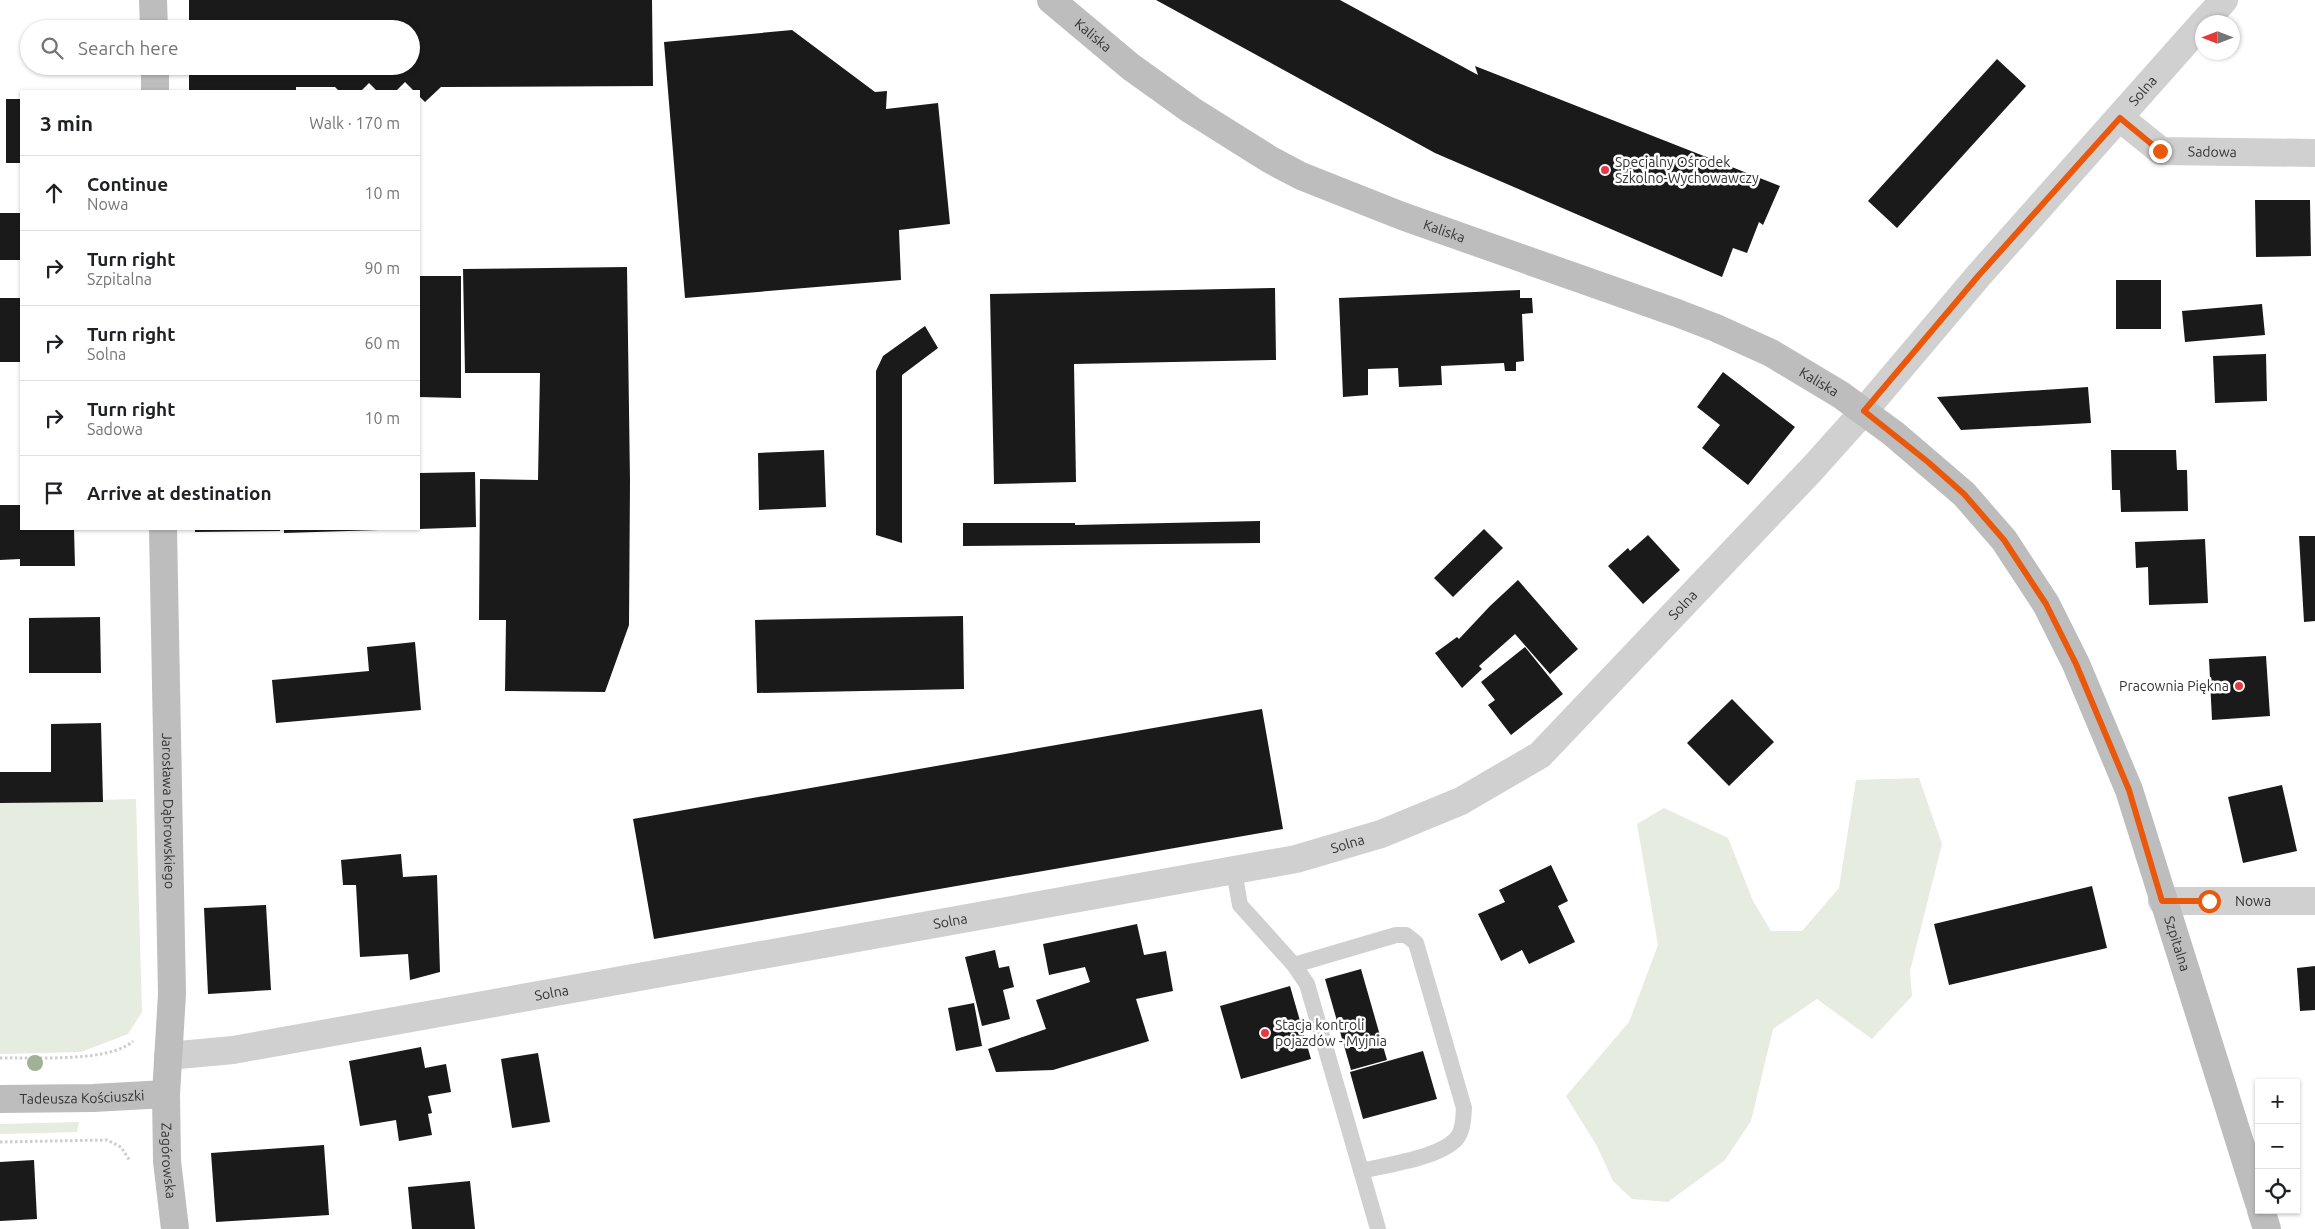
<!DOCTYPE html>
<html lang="en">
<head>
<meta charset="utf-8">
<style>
	:root { --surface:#fff; --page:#f6f6f6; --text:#202124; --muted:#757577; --line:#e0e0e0 }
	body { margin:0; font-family:Ubuntu,sans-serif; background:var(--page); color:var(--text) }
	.controls { position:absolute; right:15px; bottom:15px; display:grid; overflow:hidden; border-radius:0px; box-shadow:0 1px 4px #0004 }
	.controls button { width:45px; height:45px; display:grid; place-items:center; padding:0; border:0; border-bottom:1px solid var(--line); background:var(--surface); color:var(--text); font:25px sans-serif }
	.compass { position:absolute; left:2195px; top:15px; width:45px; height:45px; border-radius:50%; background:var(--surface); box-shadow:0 1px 4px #0004; rotate:270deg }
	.stop { position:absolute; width:15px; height:15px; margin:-11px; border:4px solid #ea580c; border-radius:50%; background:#fff }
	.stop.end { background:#ea580c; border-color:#fff; box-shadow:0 1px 5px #0008 }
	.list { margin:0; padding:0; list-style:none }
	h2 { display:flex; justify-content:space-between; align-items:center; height:65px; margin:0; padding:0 20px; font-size:21px }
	h2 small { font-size:16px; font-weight:400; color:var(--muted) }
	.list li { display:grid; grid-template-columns:32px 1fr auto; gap:15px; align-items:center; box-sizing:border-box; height:75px; padding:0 20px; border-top:1px solid var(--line) }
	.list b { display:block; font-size:19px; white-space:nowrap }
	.list p { margin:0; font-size:16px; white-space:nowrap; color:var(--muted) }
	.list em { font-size:16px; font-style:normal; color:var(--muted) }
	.icon { flex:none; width:28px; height:28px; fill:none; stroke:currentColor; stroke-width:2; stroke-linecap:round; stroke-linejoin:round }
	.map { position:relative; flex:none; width:2315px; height:1229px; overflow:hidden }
	.search { position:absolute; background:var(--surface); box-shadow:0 1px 4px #0004; left:20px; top:20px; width:400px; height:55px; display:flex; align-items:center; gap:12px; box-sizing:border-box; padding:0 18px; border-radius:28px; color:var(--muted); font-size:19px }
	.panel { position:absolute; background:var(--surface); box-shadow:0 1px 4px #0004; left:20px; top:90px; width:400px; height:440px; border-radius:0px }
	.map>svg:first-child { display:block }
	.green { fill:#e6ecdf }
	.building { fill:#1a1a1a }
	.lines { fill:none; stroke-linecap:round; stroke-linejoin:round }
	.path { stroke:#cdcdcd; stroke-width:3; stroke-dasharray:2.5 2.5; stroke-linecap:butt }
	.lane { stroke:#d0d0d0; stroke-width:16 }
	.street { stroke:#d0d0d0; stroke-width:28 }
	.secondary { stroke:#bdbdbd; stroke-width:28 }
	.tree { fill:#a2b095 }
	.route { stroke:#ea580c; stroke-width:6 }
	.poi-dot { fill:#e63946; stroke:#fff; stroke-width:2 }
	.labels { text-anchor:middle; stroke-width:5; stroke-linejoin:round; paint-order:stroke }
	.street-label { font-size:14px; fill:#333; stroke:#fff }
	.poi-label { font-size:14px; fill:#333; stroke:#fff; text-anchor:start }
</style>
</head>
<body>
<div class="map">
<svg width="2315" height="1229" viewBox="0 0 2315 1229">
	<rect width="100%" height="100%" fill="#fff"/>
	<path class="green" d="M1919 778 1942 844 1910 971 1912 996 1872 1039 1817 999 1773 1029 1751 1121 1725 1160 1668 1202 1632 1199 1613 1181 1597 1146 1566 1096 1629 1022 1658 945 1637 824 1664 808 1728 838 1753 901 1771 931H1802L1839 888 1856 780Z
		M136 799 142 1012 128 1034 81 1052 0 1054V803Z
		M79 1122 77 1132 0 1134V1124Z"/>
	<path class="building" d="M189 0H652L653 86 441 87 425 102 419 96V91H414L405 82 396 91H377L369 83 361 91H339L335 87H296V91H189V66H411V29H189Z
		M1156 0H1340L1478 75 1475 66 1780 186 1763 225 1759 222 1747 253 1733 248 1722 277 1435 153Z
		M792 30 875 92 887 91 886 109 938 103 950 224 899 230 901 280 685 298 664 42Z
		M1997 59 2026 86 1897 228 1868 201Z
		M6 99H21V163H6Z
		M2255 200H2310L2311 256 2256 257Z
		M0 213H21V260H0Z
		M627 267 630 481 629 625 605 692 505 691 506 620H479L480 479 538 480 540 373H465L463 269Z
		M419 276H461V398L419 397Z
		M2116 280H2161V329H2116Z
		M1275 288 1276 360 1074 364 1076 482 994 484 990 294Z
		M1520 290V298H1532L1533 313 1522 314 1524 361 1516 362V371H1505L1504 363 1441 366 1442 385 1399 387 1398 368 1368 369V395L1343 397 1339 298Z
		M0 298H21V362H0Z
		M2262 304 2265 335 2185 342 2182 311Z
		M925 326 938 348 902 375V543L876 535V371L883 356Z
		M2266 354 2267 401 2215 403 2213 356Z
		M1723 372 1795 427 1748 485 1702 448 1720 425 1697 407Z
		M2088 387 2091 423 1961 430 1937 397Z
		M824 450 826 507 759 510 758 453Z
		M2111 450H2176L2177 470H2187L2188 511 2121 512 2120 490H2112Z
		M475 472 476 527 419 529V473Z
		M0 505H21V529H74L75 566H20V559L0 560Z
		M1260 521V543L963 546V523H1075V525Z
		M195 529H280V531L195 532Z
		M284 529H379V530L284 533Z
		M1484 529 1503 548 1453 597 1434 578Z
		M1648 535 1680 570 1643 604 1608 566 1628 548 1630 551Z
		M2299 536H2315V621L2304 622Z
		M2205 539 2208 603 2149 605 2148 567 2136 568 2135 542Z
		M1518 580 1578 649 1550 674 1515 634 1479 666 1482 669 1462 688 1435 653 1457 637 1459 639 1490 606Z
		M963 616 964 689 757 693 755 620Z
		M100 617 101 673H29V618Z
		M415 642 421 710 276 723 272 680 369 671 367 647Z
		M1525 647 1563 694 1511 735 1488 705 1495 700 1481 682Z
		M2266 656 2270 716 2212 720 2209 659Z
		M1732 699 1774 742 1729 786 1687 743Z
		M1262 709 1283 829 654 939 633 819Z
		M101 723 103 802 0 803V772H51V724Z
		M2282 785 2297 851 2243 863 2228 797Z
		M401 854 403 877 437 875 440 972 410 980 408 954 360 957 356 885H343L341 860Z
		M1551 865 1568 901 1558 906 1575 942 1529 964 1522 950 1501 961 1478 914 1505 902 1499 890Z
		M2092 886 2107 948 1949 985 1934 924Z
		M266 905 271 990 208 994 204 908Z
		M1137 924 1144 955 1166 951 1173 991 1136 999 1149 1041 1053 1070 996 1072 988 1049 1046 1029 1036 1000 1090 982 1085 967 1049 975 1043 944Z
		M995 950 999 968 1009 966 1014 987 1003 990 1010 1019 982 1026 965 957Z
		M2315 966V1010L2300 1011 2297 968Z
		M1361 969 1387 1060 1351 1070 1325 979Z
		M1290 986 1311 1059 1241 1079 1220 1006Z
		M974 1003 982 1046 956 1051 948 1008Z
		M421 1047 425 1068 446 1064 451 1092 428 1096 432 1113 428 1114 432 1135 399 1141 396 1120 360 1126 349 1061Z
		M1423 1051 1437 1099 1363 1119 1350 1072Z
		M538 1053 550 1122 512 1128 501 1059Z
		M324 1145 329 1215 216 1222 211 1153Z
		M34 1160 37 1219 0 1221V1162Z
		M470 1181 475 1229H412L408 1187Z"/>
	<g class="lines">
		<path class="path" d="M0 1058C32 1057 110 1063 133 1041
			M0 1142 107 1140 121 1147 130 1161"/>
		<path class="lane" d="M1234 871 1240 905 1294 965 1307 984 1378 1229
			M1294 965 1396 935H1406L1416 943 1464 1108C1463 1118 1464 1126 1459 1135 1447 1157 1385 1165 1361 1171"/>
		<g class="street">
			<path d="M2204 22 2224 0"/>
			<path id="s1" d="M2120 118 2161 151 2315 153"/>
			<path id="s2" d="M2162 901H2315"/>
			<path id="s3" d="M168 1056 233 1050 1296 859 1381 834 1461 801 1540 755 1812 469 1864 411 1979 275 2202 24"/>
		</g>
		<g class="secondary">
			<path d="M153 0 154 29"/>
			<path id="s4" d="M1051 0 1131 67 1191 110 1269 159 1301 176 1402 216 1677 313 1716 328 1771 353 1841 395 1894 434 1964 494 2004 540 2046 604 2076 664 2129 790 2259 1203"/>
			<path d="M155 66V91"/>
			<path id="s5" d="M163 529 172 994 166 1094 167 1161 175 1229"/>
			<path id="s6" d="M0 1099 93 1098 166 1094"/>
			<path d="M2261 1210 2267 1229"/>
		</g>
	</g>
	<circle class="tree" cx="35" cy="1063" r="8"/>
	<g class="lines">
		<path class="route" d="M2160 151 2120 118 1979 275 1864 411 1928 462 1964 494 2004 540 2046 604 2076 664 2129 790 2162 901H2209"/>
	</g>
	<g class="poi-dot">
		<circle cx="1605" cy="170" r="5"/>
		<circle cx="2239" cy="686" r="5"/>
		<circle cx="1265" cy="1033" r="5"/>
	</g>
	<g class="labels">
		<g class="street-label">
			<text dy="5" stroke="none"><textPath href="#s4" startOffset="55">Kaliska</textPath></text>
			<text dy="5" stroke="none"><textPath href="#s3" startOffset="2309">Solna</textPath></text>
			<text dy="5" stroke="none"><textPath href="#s1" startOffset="104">Sadowa</textPath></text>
			<text dy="5" stroke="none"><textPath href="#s4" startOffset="460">Kaliska</textPath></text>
			<text dy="5" stroke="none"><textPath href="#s4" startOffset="865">Kaliska</textPath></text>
			<text dy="5" stroke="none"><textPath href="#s3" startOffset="1619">Solna</textPath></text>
			<text dy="5" stroke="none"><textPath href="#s5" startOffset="282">Jarosława Dąbrowskiego</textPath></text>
			<text dy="5" stroke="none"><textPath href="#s3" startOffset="1199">Solna</textPath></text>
			<text dy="5" stroke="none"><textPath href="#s2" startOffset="91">Nowa</textPath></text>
			<text dy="5" stroke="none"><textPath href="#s3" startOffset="794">Solna</textPath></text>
			<text dy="5" stroke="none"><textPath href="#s4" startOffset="1551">Szpitalna</textPath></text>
			<text dy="5" stroke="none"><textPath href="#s3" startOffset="389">Solna</textPath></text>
			<text dy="5" stroke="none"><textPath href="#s6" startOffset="82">Tadeusza Kościuszki</textPath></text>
			<text dy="5" stroke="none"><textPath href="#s5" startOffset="632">Zagórowska</textPath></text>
		</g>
		<g class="poi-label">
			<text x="1615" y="167">Specjalny Ośrodek<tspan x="1615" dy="16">Szkolno-Wychowawczy</tspan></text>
			<text x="2229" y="691" text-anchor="end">Pracownia Piękna</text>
			<text x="1275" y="1030">Stacja kontroli<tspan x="1275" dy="16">pojazdów - Myjnia</tspan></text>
		</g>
	</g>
</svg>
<div class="controls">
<button>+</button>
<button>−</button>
<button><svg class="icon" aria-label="locate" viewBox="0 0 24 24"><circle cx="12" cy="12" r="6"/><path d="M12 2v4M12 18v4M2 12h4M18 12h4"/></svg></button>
</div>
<svg class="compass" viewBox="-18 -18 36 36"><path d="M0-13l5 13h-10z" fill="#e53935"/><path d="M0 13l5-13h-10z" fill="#757577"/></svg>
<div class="stop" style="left:2209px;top:901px"></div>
<div class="stop end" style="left:2160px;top:151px"></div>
<div class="search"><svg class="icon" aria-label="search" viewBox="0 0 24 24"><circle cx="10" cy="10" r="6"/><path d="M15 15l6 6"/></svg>Search here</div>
<section class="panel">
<h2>3 min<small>Walk · 170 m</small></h2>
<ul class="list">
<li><svg class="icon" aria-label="ahead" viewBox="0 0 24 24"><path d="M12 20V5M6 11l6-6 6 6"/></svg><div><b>Continue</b><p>Nowa</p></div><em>10 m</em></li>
<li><svg class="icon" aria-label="right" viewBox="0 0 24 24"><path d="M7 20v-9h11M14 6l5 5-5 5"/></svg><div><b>Turn right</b><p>Szpitalna</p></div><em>90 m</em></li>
<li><svg class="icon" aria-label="right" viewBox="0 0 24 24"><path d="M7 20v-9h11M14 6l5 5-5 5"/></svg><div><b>Turn right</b><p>Solna</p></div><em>60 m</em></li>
<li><svg class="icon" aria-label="right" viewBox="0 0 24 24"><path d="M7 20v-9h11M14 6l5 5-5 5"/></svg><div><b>Turn right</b><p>Sadowa</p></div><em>10 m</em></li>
<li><svg class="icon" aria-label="arrive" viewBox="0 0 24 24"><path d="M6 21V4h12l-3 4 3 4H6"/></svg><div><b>Arrive at destination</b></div></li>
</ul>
</section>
</div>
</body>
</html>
